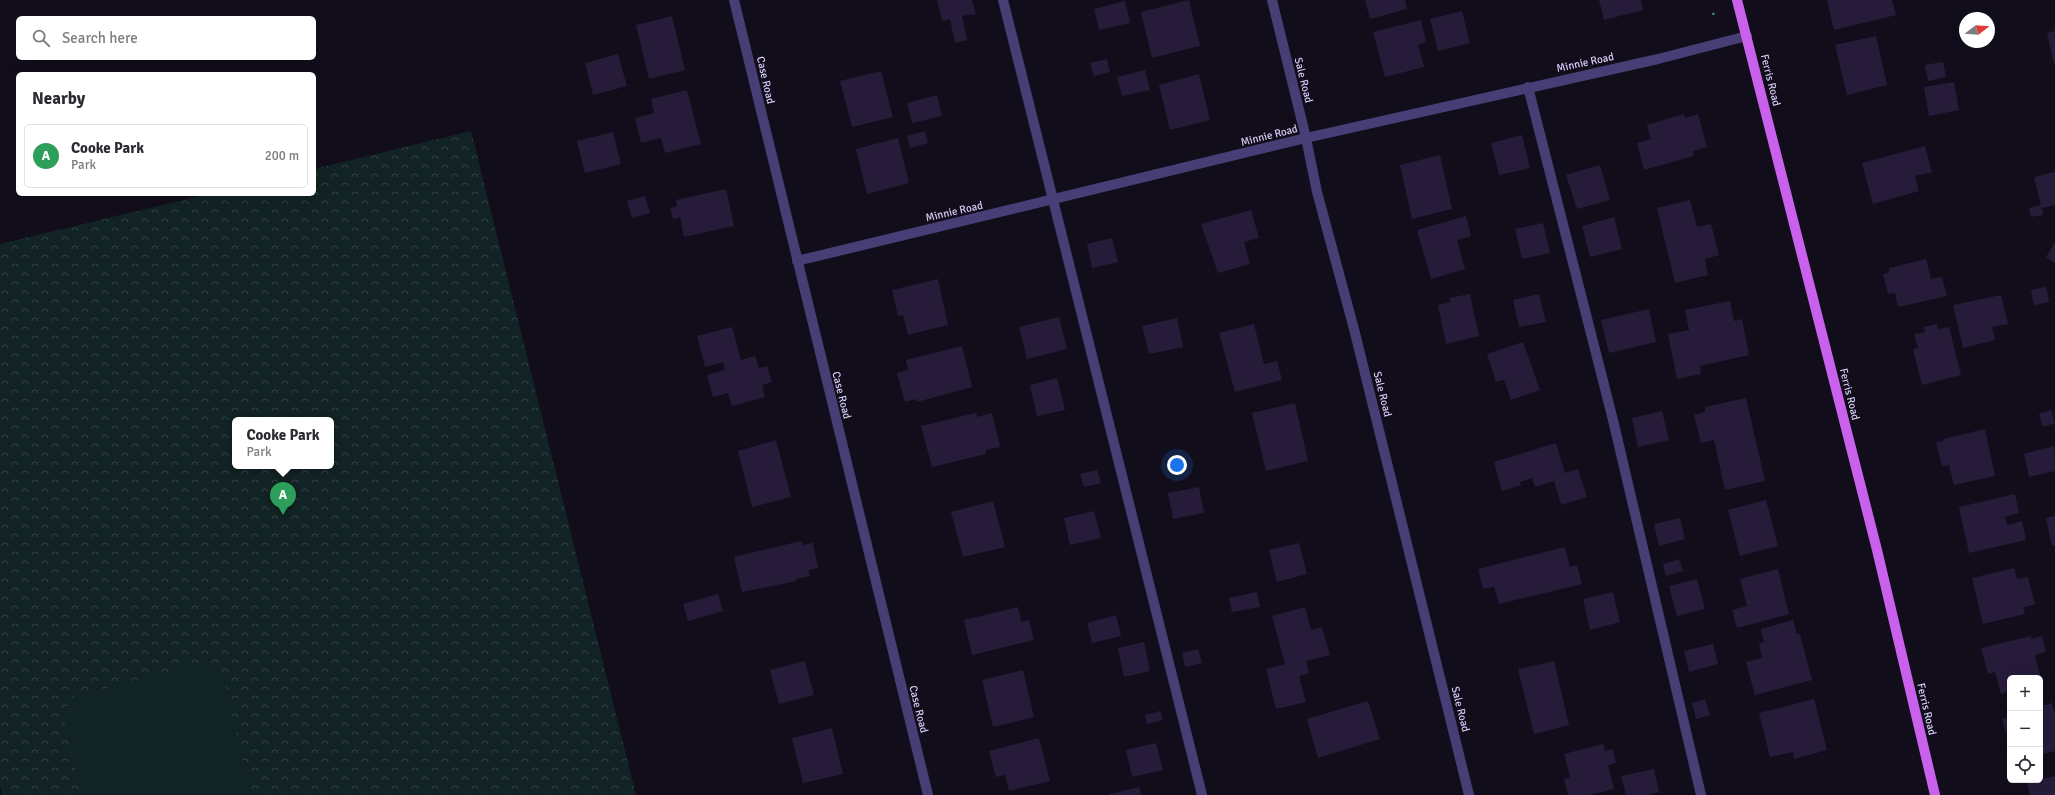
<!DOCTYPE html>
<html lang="en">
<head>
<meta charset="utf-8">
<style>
	:root { --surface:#fff; --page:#f7f7f7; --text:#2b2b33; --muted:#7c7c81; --line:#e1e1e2; --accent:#23667e }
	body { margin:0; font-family:Signika,sans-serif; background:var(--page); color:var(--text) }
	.controls { position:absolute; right:12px; bottom:12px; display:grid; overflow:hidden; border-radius:6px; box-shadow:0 4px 16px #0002 }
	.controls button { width:36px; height:36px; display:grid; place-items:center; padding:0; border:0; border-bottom:1px solid var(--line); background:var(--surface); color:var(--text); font:20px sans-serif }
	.compass { position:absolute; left:1959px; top:12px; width:36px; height:36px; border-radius:50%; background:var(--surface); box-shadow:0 4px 16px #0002; rotate:73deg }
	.you { position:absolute; left:1177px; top:465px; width:14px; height:14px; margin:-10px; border:3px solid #fff; border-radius:50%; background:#1a73e8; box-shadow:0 0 0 6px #1a73e833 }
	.badge { display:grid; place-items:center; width:26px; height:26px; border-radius:50%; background:var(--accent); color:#fff; font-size:13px; font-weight:700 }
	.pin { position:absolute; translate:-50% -33px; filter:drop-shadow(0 1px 2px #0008) }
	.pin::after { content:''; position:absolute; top:21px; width:14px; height:12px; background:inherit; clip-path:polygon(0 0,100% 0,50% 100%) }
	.popup { position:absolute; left:232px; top:417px; width:102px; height:52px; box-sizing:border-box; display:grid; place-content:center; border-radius:6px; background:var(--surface); filter:drop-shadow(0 1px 3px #0005); font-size:13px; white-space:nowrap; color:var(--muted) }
	.popup b { font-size:15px; color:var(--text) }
	.popup::after { content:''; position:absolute; left:50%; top:100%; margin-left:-8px; border:8px solid transparent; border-top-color:var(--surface) }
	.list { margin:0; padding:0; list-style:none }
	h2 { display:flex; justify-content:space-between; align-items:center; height:52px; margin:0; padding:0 16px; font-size:17px }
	h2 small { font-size:13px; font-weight:400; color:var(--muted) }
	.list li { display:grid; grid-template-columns:26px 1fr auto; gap:12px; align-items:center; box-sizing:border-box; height:64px; margin:0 8px 8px; padding:0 8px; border:1px solid var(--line); border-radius:6px }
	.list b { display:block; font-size:15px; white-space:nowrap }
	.list p { margin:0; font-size:13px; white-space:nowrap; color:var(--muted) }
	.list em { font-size:13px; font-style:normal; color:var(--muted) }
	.icon { flex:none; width:22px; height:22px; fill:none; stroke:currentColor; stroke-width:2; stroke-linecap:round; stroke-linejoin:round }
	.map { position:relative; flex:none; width:2055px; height:795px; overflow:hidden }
	.search { position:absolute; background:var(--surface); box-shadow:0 4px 16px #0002; left:16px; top:16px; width:300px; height:44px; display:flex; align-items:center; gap:10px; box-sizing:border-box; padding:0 14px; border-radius:6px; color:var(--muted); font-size:15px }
	.panel { position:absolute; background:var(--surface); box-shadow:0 4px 16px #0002; left:16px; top:72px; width:300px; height:124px; border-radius:6px }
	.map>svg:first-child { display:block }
	.park { fill:url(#park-crowns); fill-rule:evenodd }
	.garden { fill:#112324 }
	.building { fill:#261c3a }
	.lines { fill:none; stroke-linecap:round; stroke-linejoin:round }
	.path { stroke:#3a9aa1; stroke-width:2.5; stroke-dasharray:2 3; stroke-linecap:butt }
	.minor { stroke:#473e75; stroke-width:10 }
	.major { stroke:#ca61ed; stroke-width:10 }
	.labels { text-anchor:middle; stroke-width:4; stroke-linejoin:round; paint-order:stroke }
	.street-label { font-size:11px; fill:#d8cdf9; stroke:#120d1b }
</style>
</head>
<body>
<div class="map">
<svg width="2055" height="795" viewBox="0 0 2055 795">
	<defs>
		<pattern id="park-crowns" width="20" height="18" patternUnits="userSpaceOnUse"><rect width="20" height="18" fill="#112324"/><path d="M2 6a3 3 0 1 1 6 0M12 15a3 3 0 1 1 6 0" fill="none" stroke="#334245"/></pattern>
	</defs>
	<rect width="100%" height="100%" fill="#120d1b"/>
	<path class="park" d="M471 131 636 795H2L0 786V244L208 194H314V169ZM235 420H331V466H235Z"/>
	<path class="garden" d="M206 664 222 673 251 792 249 795H82L63 713 74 696Z"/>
	<path class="building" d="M937 0H972L976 14 962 16 967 40 955 43 950 19 942 21Z
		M1189 0 1200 46 1152 58 1141 12Z
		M1365 0H1405L1407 9 1370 19Z
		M1599 0H1641L1643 10 1604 20Z
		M1827 0H1892L1896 15 1834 30Z
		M1125 1 1130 23 1099 30 1094 9Z
		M1462 11 1470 43 1438 51 1430 19Z
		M672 16 685 70 649 79 636 25Z
		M1421 20 1426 42 1418 45 1424 67 1385 77 1373 32Z
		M2055 31V64H2054L2047 33Z
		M1876 36 1887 85 1847 95 1835 45Z
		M618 54 627 86 593 95 585 63Z
		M1107 59 1110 72 1094 76 1090 63Z
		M1943 62 1946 77 1928 81 1925 65Z
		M1145 70 1150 90 1122 96 1117 77Z
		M881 71 893 117 852 127 840 81Z
		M1199 74 1210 120 1170 130 1159 85Z
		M1954 82 1959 110 1929 116 1924 87Z
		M687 90 701 144 665 153 661 138 641 143 635 118 654 113 651 99Z
		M937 95 942 116 912 123 907 103Z
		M1684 114 1685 118 1698 114 1707 147 1693 151 1694 156 1644 170 1637 143 1651 139 1647 125Z
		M925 131 928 143 910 148 907 136Z
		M613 132 621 164 585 173 577 141Z
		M1522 135 1530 168 1499 175 1491 143Z
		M898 138 909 183 867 194 856 149Z
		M1925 146 1932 172 1915 176 1919 191 1873 204 1862 163Z
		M1440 155 1452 209 1412 219 1400 165Z
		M1600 165 1610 200 1577 209 1566 175Z
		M2055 172V205L2042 208 2043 215 2031 217 2029 208 2041 205 2034 177Z
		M726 189 734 226 684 237 680 217 673 219 670 208 677 206 676 200Z
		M645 196 650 213 632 218 627 201Z
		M1690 200 1697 227 1711 224 1719 255 1705 259 1708 275 1675 283 1657 208Z
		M1251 210 1259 238 1244 242 1250 264 1218 273 1201 224Z
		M1466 216 1471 236 1457 240 1465 269 1431 279 1417 230Z
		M1614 217 1622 249 1590 257 1582 226Z
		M1543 223 1550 253 1522 259 1515 229Z
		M1112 238 1118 262 1092 268 1087 244Z
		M2054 244H2055V263L2046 257Z
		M1926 259 1931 279 1942 277 1947 296 1898 307 1895 293 1888 294 1883 274 1889 273V268Z
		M938 279 948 325 908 335 903 315 898 316 892 290Z
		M2046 287 2049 302 2034 305 2031 290Z
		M1470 294 1479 336 1446 344 1438 305 1451 302 1449 298Z
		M1539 294 1546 322 1519 327 1513 300Z
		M2001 295 2008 324 1992 327 1995 340 1963 348 1953 305Z
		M1730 301 1734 321 1742 319 1749 355 1700 366 1701 374 1677 379 1668 334 1689 330 1685 310Z
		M1649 309 1656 342 1609 353 1601 320Z
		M1059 317 1067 349 1027 359 1019 327Z
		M1177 318 1183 347 1149 354 1142 326Z
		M1254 324 1264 364 1277 361 1282 380 1235 392 1219 333Z
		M1937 324 1938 329 1949 327 1961 375 1922 385 1913 349 1918 348 1914 334 1925 332 1924 327Z
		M732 327 741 360 755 356 759 368 767 366 772 382 762 385 765 397 732 406 728 393 713 397 707 375 725 370 723 362 705 367 697 336Z
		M1523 342 1540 390 1511 400 1504 380 1496 382 1487 354Z
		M962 346 972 387 917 402 916 399 905 402 897 373 908 370 906 360Z
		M1057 378 1065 410 1037 416 1030 385Z
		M1746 398 1765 481 1725 490 1714 440 1701 443 1694 415 1705 412V407Z
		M1295 403 1308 461 1266 471 1252 413Z
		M2051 410 2055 423 2043 427 2039 414Z
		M1662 411 1669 440 1638 447 1632 418Z
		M976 413 977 417 992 413 1000 447 986 450V454L932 467 921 426Z
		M1985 429 1995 476 1954 485 1949 465 1942 466 1936 442 1944 441 1943 439Z
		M776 440 791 497 752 507 738 451Z
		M1556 443 1565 473 1578 469 1587 497 1561 505 1554 481 1535 487 1532 478 1520 482 1521 485 1502 491 1494 462Z
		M2054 446 2055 471 2029 477 2024 454Z
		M1097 470 1101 483 1084 487 1080 474Z
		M1199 487 1204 513 1173 519 1168 493Z
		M2015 494 2019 513 2005 517 2007 525 2022 521 2026 540 1969 553 1959 507Z
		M1766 500 1778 546 1740 556 1728 510Z
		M993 501 1005 547 963 557 951 512Z
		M1094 511 1101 538 1070 545 1064 518Z
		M2055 516V545L2052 546 2046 518Z
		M1680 518 1685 539 1659 546 1654 524Z
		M801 541 803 545 813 543 818 568 808 570 810 576 796 579 797 581 742 592 734 557Z
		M1299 543 1307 574 1277 582 1269 550Z
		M1565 547 1570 567 1577 565 1582 584 1499 604 1494 587 1483 589 1478 569Z
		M1679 559 1683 571 1666 576 1663 564Z
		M2014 568 2017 579 2028 577 2035 604 2023 608 2025 614 1983 624 1972 578Z
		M1778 569 1789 614 1737 628 1732 610 1747 606 1740 579Z
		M1697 579 1705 609 1677 616 1669 586Z
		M1257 592 1260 607 1232 612 1229 598Z
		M1613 592 1620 622 1590 630 1583 599Z
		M718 594 723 611 688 621 683 604Z
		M1018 607 1021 622 1029 620 1034 640 972 655 964 620Z
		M1305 607 1311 630 1322 627 1330 655 1306 661 1309 673 1299 676 1306 702 1276 709 1266 669 1285 664 1272 616Z
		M1116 615 1121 636 1092 643 1087 623Z
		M1793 620 1797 634H1800L1812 680 1755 695 1746 662 1762 658 1759 644 1764 642 1761 629Z
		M2031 636V639L2042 636 2046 652 2035 655 2042 683 2040 684V678H2010V691L2001 694 1995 672 1988 674 1981 648Z
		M1144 642 1150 671 1124 677 1118 648Z
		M1713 644 1718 664 1689 672 1684 651Z
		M1198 649 1202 663 1185 667 1182 653Z
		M805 661 814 695 779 704 770 670Z
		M1554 661 1569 725 1534 734 1518 669Z
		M1023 670 1034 717 993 727 982 680Z
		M1705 699 1710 715 1696 719 1692 703Z
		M1814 699 1827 750 1794 759 1793 752 1770 757 1759 713Z
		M1368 701 1380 739 1318 758 1307 719Z
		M2052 703 2055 715V751L2040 755V706Z
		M1160 711 1163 720 1147 724 1145 715Z
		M2010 717V733L2006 734 2002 719Z
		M832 728 843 774 803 783 792 738Z
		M1039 738 1050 781 1009 791 1005 775 996 777 989 751Z
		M1156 743 1163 770 1132 777 1126 750Z
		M1603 744 1605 751 1613 749 1616 763 1608 765 1614 789 1590 795H1568L1564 779 1570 777 1564 754Z
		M1654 769 1659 792 1648 795H1626L1621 776Z
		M2055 776V795H2030L2027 782Z
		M1139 787 1141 795H1110V794Z"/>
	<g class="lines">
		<path class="path" d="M1713 13 1715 17"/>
		<path class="minor" d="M734 0 928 795
			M1003 0 1202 795
			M1272 0 1306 138 1317 192 1354 329 1469 795
			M1528 87 1613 420 1701 795
			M797 261 1306 138 1658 59 1747 36"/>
		<path class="major" d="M1737 0 1877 550 1935 795"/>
	</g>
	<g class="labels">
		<g class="street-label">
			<text transform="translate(1585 62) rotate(-12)" y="4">Minnie Road</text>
			<text transform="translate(766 80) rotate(77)" y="4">Case Road</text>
			<text transform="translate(1304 80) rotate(76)" y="4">Sale Road</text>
			<text transform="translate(1771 80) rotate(76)" y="4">Ferris Road</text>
			<text transform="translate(1269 135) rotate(-14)" y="4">Minnie Road</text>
			<text transform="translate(954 211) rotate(-13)" y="4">Minnie Road</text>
			<text transform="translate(1383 394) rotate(76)" y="4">Sale Road</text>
			<text transform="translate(1850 394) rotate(76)" y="4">Ferris Road</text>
			<text transform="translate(842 395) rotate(76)" y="4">Case Road</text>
			<text transform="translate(919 709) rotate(76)" y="4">Case Road</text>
			<text transform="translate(1461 709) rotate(76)" y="4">Sale Road</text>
			<text transform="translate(1927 709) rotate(77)" y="4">Ferris Road</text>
		</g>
	</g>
</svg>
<div class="controls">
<button>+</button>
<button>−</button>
<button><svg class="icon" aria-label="locate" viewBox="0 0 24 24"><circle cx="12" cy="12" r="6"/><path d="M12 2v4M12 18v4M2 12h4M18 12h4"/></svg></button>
</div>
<svg class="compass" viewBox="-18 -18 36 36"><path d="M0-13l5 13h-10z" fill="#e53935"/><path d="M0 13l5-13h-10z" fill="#7c7c81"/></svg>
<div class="you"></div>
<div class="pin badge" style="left:283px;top:515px;background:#2e9e5b">A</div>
<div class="popup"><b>Cooke Park</b>Park</div>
<div class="search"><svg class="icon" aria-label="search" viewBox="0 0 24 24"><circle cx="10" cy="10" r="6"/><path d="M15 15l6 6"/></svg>Search here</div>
<section class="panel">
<h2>Nearby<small></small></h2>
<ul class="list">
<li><span class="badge" style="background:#2e9e5b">A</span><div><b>Cooke Park</b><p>Park</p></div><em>200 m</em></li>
</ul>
</section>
</div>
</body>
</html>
